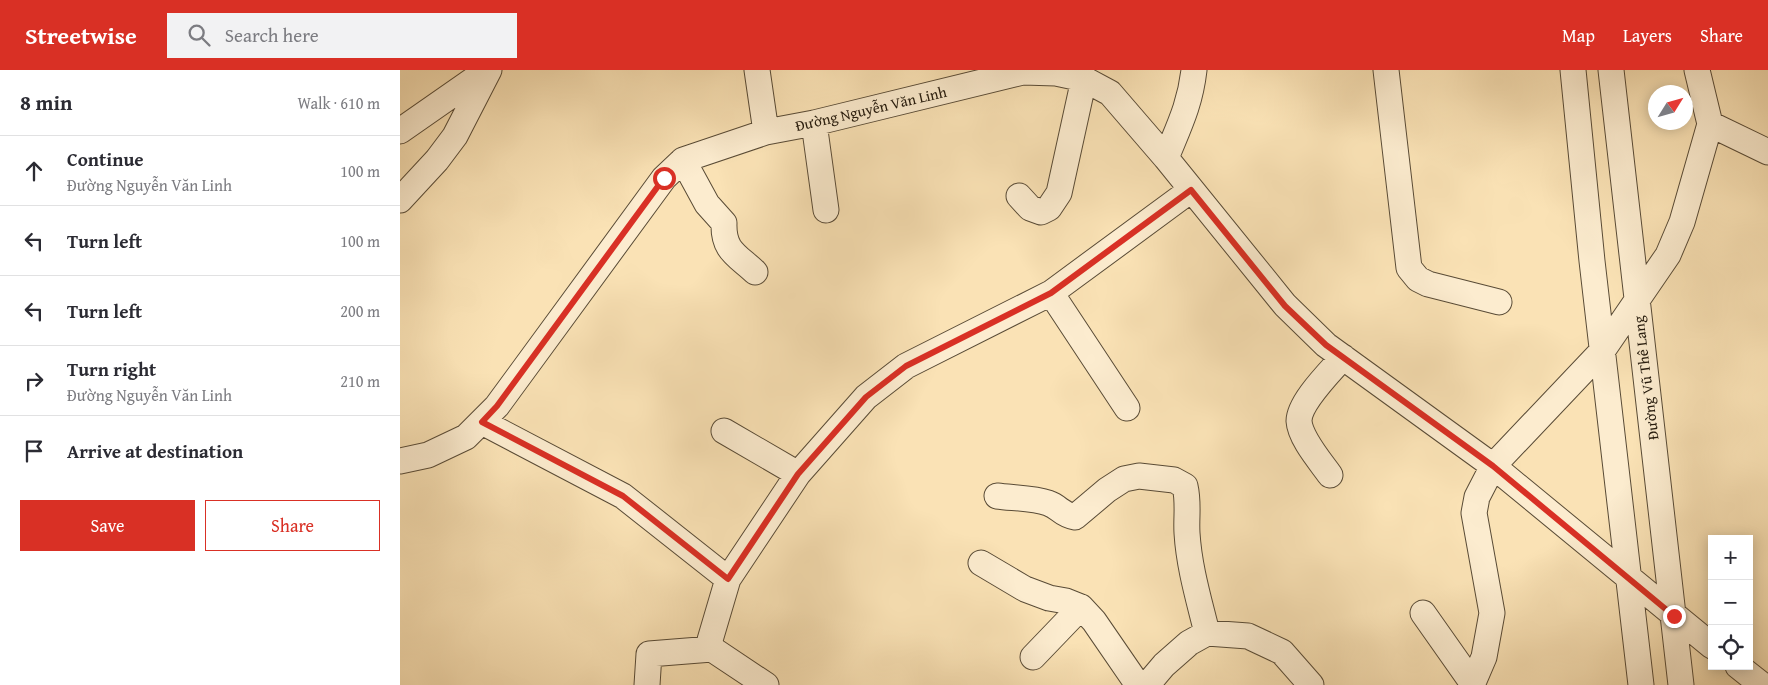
<!DOCTYPE html>
<html lang="en">
<head>
<meta charset="utf-8">
<style>
	:root { --surface:#fff; --page:#f2f2f3; --text:#2b2b33; --muted:#7c7c81; --line:#e1e1e2; --accent:#d93025 }
	body { margin:0; font-family:"Gentium Book Plus",serif; background:var(--page); color:var(--text) }
	.controls { position:absolute; right:15px; bottom:15px; display:grid; overflow:hidden; border-radius:0px; box-shadow:0 2px 12px #0003 }
	.controls button { width:45px; height:45px; display:grid; place-items:center; padding:0; border:0; border-bottom:1px solid var(--line); background:var(--surface); color:var(--text); font:25px sans-serif }
	.compass { position:absolute; left:1248px; top:15px; width:45px; height:45px; border-radius:50%; background:var(--surface); box-shadow:0 2px 12px #0003; rotate:53deg }
	.stop { position:absolute; width:15px; height:15px; margin:-11px; border:4px solid #d93025; border-radius:50%; background:#fff }
	.stop.end { background:#d93025; border-color:#fff; box-shadow:0 1px 5px #0008 }
	.list { margin:0; padding:0; list-style:none }
	h2 { display:flex; justify-content:space-between; align-items:center; height:65px; margin:0; padding:0 20px; font-size:21px }
	h2 small { font-size:16px; font-weight:400; color:var(--muted) }
	.list li { display:grid; grid-template-columns:32px 1fr auto; gap:15px; align-items:center; box-sizing:border-box; height:70px; padding:0 20px; border-top:1px solid var(--line) }
	.list b { display:block; font-size:19px; white-space:nowrap }
	.list p { margin:0; font-size:16px; white-space:nowrap; color:var(--muted) }
	.list em { font-size:16px; font-style:normal; color:var(--muted) }
	.actions { display:flex; gap:10px; padding:15px 20px }
	.actions a { flex:1; padding:11px 0; border:1px solid var(--accent); border-radius:0px; text-align:center; font-size:18px; color:var(--accent) }
	.actions .main { background:var(--accent); color:#fff }
	.icon { flex:none; width:28px; height:28px; fill:none; stroke:currentColor; stroke-width:2; stroke-linecap:round; stroke-linejoin:round }
	.map { position:relative; flex:none; width:1368px; height:615px; overflow:hidden }
	header { display:flex; align-items:center; gap:30px; box-sizing:border-box; height:70px; padding:0 25px; background:var(--accent); color:#fff }
	header strong { font-size:24px }
	nav { display:flex; gap:28px; margin-inline-start:auto; font-size:18px }
	.search { width:350px; height:45px; background:var(--page); display:flex; align-items:center; gap:12px; box-sizing:border-box; padding:0 18px; border-radius:0px; color:var(--muted); font-size:19px }
	main { display:flex }
	aside { flex:1; background:var(--surface) }
	.map>svg:first-child { display:block }
	.lines { fill:none; stroke-linecap:round; stroke-linejoin:round }
	.minor-casing { stroke:#594b36; stroke-width:27 }
	.minor { stroke:#fceccf; stroke-width:25 }
	.route { stroke:#d93025; stroke-width:6 }
	.labels { text-anchor:middle; stroke-width:5; stroke-linejoin:round; paint-order:stroke }
	.street-label { font-size:15px; fill:#23190c; stroke:#fceccf }
</style>
</head>
<body>
<header>
<strong>Streetwise</strong>
<div class="search"><svg class="icon" aria-label="search" viewBox="0 0 24 24"><circle cx="10" cy="10" r="6"/><path d="M15 15l6 6"/></svg>Search here</div>
<nav><a>Map</a><a>Layers</a><a>Share</a></nav>
</header>
<main>
<aside>
<h2>8 min<small>Walk · 610 m</small></h2>
<ul class="list">
<li><svg class="icon" aria-label="ahead" viewBox="0 0 24 24"><path d="M12 20V5M6 11l6-6 6 6"/></svg><div><b>Continue</b><p>Đường Nguyễn Văn Linh</p></div><em>100 m</em></li>
<li><svg class="icon" aria-label="left" viewBox="0 0 24 24"><path d="M17 20v-9H6M10 6l-5 5 5 5"/></svg><div><b>Turn left</b></div><em>100 m</em></li>
<li><svg class="icon" aria-label="left" viewBox="0 0 24 24"><path d="M17 20v-9H6M10 6l-5 5 5 5"/></svg><div><b>Turn left</b></div><em>200 m</em></li>
<li><svg class="icon" aria-label="right" viewBox="0 0 24 24"><path d="M7 20v-9h11M14 6l5 5-5 5"/></svg><div><b>Turn right</b><p>Đường Nguyễn Văn Linh</p></div><em>210 m</em></li>
<li><svg class="icon" aria-label="arrive" viewBox="0 0 24 24"><path d="M6 21V4h12l-3 4 3 4H6"/></svg><div><b>Arrive at destination</b></div></li>
</ul>
<div class="actions"><a class="main">Save</a><a>Share</a></div>
</aside>
<div class="map">
<svg width="1368" height="615" viewBox="0 0 1368 615">
	<rect width="100%" height="100%" fill="#fae2b5"/>
	<filter id="stains"><feTurbulence type="fractalNoise" baseFrequency=".004" numOctaves="4"/><feColorMatrix values="0 0 0 0 .2 0 0 0 0 .09 0 0 0 0 .02 0 0 0 .5 -.17"/></filter>
	<radialGradient id="worn" r=".72"><stop offset=".6" stop-color="#630" stop-opacity="0"/><stop offset="1" stop-color="#630" stop-opacity=".3"/></radialGradient>
	<g class="lines">
		<defs>
			<path id="minor" d="M357 0 366 62
				M986 0 1009 198 1018 209 1028 214 1099 232
				M1173 0 1192 191 1241 615
				M1211 0 1281 615
				M414 53 426 140
				M1310 54 1368 82
				M0 61 86 1
				M766 88C779 56 790 35 794 0
				M283 90 307 134 324 153C323 181 337 185 355 202
				M619 126 630 138 641 142 649 138 659 123 684 9
				M0 130 37 90 55 66 89 0
				M651 223 727 338
				M82 352 223 426 328 509
				M324 361 398 404
				M0 391 28 385 66 367 97 336 264 108 283 90 366 62 414 53 623 2 656 3 684 9 710 23 766 88 885 235 926 275 1093 396 1312 576
				M930 405C920 391 900 368 899 351 899 332 931 301 943 287
				M597 426C612 428 634 428 648 433 660 437 660 444 675 447L707 420 724 409 739 406 774 410 785 416C789 433 786 447 787 463 789 497 799 530 807 563
				M581 493 625 519 649 528 666 531 681 537 694 551 738 615
				M1023 543 1073 614
				M633 587 681 537
				M1338 596 1362 615
				M247 615 249 584 312 579
				M366 615 312 579 310 570 328 509 398 404 466 327 506 296 651 223 791 120
				M747 615 764 595 789 573 807 563 848 566 882 582 911 615
				M1072 615 1084 587 1092 543 1074 443 1077 427 1093 396 1203 280 1268 185 1282 152 1310 54 1297 0"/>
		</defs>
		<use href="#minor" class="minor-casing"/>
		<use href="#minor" class="minor"/>
	</g>
	<g class="lines">
		<path class="route" d="M264 108 97 336 82 352 223 426 328 509 398 404 466 327 506 296 651 223 791 120 885 236 926 275 1093 396 1274 546"/>
	</g>
	<g class="labels">
		<g class="street-label">
			<text transform="translate(471 39) rotate(-13)" y="5">Đường Nguyễn Văn Linh</text>
			<text transform="translate(1246 308) rotate(-97)" y="5">Đường Vũ Thê Lang</text>
		</g>
	</g>
	<rect width="100%" height="100%" filter="url(#stains)"/>
	<rect width="100%" height="100%" fill="url(#worn)"/>
</svg>
<div class="controls">
<button>+</button>
<button>−</button>
<button><svg class="icon" aria-label="locate" viewBox="0 0 24 24"><circle cx="12" cy="12" r="6"/><path d="M12 2v4M12 18v4M2 12h4M18 12h4"/></svg></button>
</div>
<svg class="compass" viewBox="-18 -18 36 36"><path d="M0-13l5 13h-10z" fill="#e53935"/><path d="M0 13l5-13h-10z" fill="#7c7c81"/></svg>
<div class="stop" style="left:264px;top:108px"></div>
<div class="stop end" style="left:1274px;top:546px"></div>
</div>
</main>
</body>
</html>
